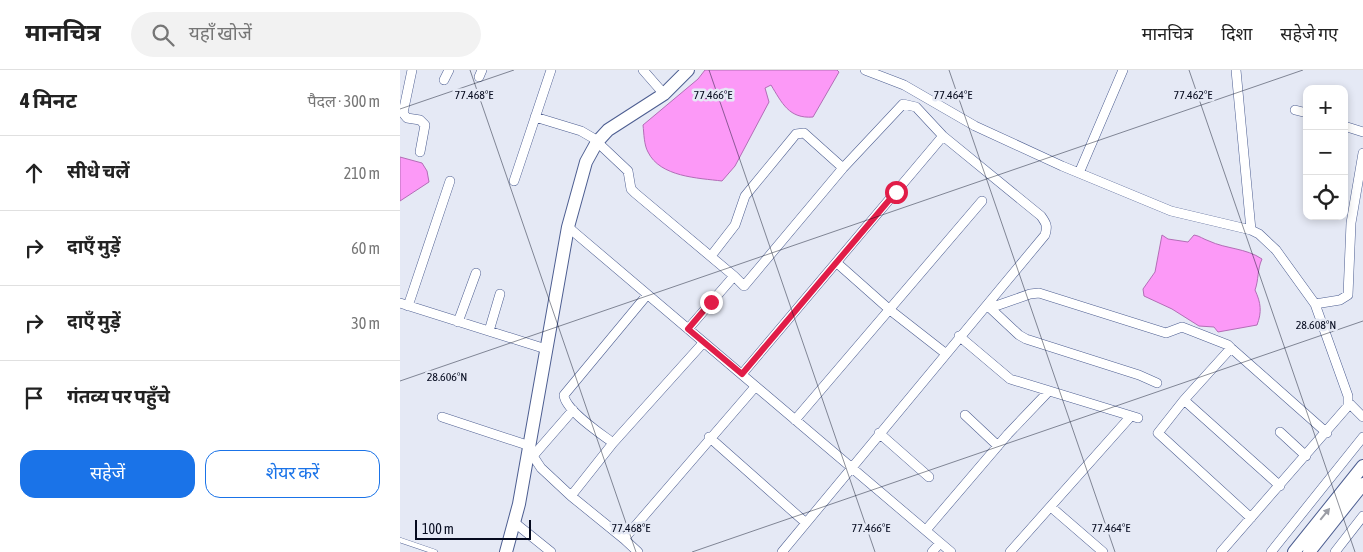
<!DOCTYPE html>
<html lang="hi">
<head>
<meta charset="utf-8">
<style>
	:root { --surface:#fff; --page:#f2f2f2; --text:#222; --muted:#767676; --line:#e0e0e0; --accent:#1a73e8 }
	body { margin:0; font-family:"Asap Condensed","Noto Sans Devanagari",sans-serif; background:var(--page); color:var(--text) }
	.controls { position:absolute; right:15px; top:15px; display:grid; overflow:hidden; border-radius:10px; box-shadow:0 2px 8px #0003 }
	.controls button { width:45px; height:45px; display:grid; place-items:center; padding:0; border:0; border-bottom:1px solid var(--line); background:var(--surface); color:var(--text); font:25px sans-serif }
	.scale { position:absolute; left:15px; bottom:12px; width:116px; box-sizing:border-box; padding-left:5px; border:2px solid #050a1e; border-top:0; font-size:14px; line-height:18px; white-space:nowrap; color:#050a1e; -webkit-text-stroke:4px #e5e9f5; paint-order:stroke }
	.stop { position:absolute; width:15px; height:15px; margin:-11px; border:4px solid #e11d48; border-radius:50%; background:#fff }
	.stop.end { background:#e11d48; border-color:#fff; box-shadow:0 1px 5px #0008 }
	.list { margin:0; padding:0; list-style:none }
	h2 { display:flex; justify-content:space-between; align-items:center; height:65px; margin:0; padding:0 20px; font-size:21px }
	h2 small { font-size:16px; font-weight:400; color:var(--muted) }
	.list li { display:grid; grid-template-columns:32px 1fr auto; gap:15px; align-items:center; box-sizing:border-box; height:75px; padding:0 20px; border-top:1px solid var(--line) }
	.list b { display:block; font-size:19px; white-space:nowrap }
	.list em { font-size:16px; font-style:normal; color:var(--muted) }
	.actions { display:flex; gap:10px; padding:15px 20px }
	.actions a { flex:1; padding:11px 0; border:1px solid var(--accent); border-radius:15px; text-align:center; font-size:18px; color:var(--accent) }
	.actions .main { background:var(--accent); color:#fff }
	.icon { flex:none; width:28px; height:28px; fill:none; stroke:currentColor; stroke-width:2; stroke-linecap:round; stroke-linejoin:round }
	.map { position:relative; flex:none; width:963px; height:482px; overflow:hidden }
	header { display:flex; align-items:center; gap:30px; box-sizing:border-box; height:70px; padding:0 25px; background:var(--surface); border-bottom:1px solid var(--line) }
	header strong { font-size:24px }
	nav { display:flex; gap:28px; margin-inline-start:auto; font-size:18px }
	.search { width:350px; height:45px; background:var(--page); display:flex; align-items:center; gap:12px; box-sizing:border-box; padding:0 18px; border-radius:28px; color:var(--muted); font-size:19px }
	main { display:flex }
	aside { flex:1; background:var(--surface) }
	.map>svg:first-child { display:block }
	.water { fill:#fc99f7; stroke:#b26eb6 }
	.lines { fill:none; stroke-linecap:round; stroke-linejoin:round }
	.lane-casing { stroke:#4d5e91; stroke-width:5.5 }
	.street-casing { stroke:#4d5e91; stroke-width:10 }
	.secondary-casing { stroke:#4d5e91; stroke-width:14 }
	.lane { stroke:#fff; stroke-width:4.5 }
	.street { stroke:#fff; stroke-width:9 }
	.secondary { stroke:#fff; stroke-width:12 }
	.oneway { fill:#9b9da5 }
	.route { stroke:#e11d48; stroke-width:6 }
	.ticks { fill:none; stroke:#050a1e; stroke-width:1; stroke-opacity:0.45 }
	.ticks-label { font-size:12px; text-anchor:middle; fill:#050a1e; stroke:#e5e9f5; stroke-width:5; stroke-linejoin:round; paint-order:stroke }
</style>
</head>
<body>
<header>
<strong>मानचित्र</strong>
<div class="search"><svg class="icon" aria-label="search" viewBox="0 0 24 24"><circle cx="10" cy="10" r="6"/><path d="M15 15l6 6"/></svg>यहाँ खोजें</div>
<nav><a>मानचित्र</a><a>दिशा</a><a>सहेजे गए</a></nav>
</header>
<main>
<aside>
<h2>4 मिनट<small>पैदल · 300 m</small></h2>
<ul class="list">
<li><svg class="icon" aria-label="ahead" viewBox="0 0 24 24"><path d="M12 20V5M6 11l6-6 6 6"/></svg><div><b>सीधे चलें</b></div><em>210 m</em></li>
<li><svg class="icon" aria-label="right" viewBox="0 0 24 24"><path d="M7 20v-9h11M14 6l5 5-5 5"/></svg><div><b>दाएँ मुड़ें</b></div><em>60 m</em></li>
<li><svg class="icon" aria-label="right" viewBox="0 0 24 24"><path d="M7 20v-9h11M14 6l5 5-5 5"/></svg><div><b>दाएँ मुड़ें</b></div><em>30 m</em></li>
<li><svg class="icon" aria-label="arrive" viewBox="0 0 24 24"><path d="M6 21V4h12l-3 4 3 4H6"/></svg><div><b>गंतव्य पर पहुँचे</b></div></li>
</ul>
<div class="actions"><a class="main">सहेजें</a><a>शेयर करें</a></div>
</aside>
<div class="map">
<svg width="963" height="482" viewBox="0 0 963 482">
	<rect width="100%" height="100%" fill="#e5e9f5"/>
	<path class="water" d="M305 0H437L439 2 413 47C389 49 382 33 371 15L365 18 369 32 335 96 322 111C298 108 260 107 248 82 244 75 244 64 243 55L298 9Z
		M0 87 22 93 27 101 29 112 0 131Z
		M762 165 768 169 788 172 794 165C800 166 803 169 809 171 826 179 846 178 862 189 857 200 859 209 855 220 861 233 862 242 857 255L818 262 814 257 799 256 772 239 744 226 743 219 755 202Z"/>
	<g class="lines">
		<defs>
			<path id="lane" d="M0 470 35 482"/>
			<path id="street" d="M12 0 3 43 7 48 20 50 25 55 20 82
				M243 0 264 24
				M465 0 504 15 575 56 662 96 771 141 851 160 859 164 876 180 915 234 948 326V336L821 482
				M836 0 851 160
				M79 7 82 0
				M44 10 49 0
				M895 40 907 43
				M135 47 181 61 193 68 228 101 231 119 235 123 334 206
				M944 56 963 62
				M679 103 723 0
				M114 111 151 0
				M168 157 551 482
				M311 186 335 155 345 126 396 64 404 63 443 98
				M437 193 490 240 545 283
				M0 233 146 279
				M915 234 940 230 948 225 951 153 963 83
				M8 236 50 111
				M588 236 619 265 626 269 739 305 757 313
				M590 238 630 224 639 223 766 263 782 257 828 275 831 278
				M58 252 76 203
				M288 259 334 206 344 216 443 98 503 34 516 37 543 66 641 146C646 153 648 156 645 165L382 482
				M89 261 100 224
				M559 266 610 309 738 348
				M342 304 543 66
				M784 330 758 363 851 448
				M949 333 963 347
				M565 345 598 376
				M42 347 130 376
				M395 350 582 131
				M880 362 906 386
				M479 363 529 407
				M309 367 406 453
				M213 373C200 363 165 340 164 325L247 225
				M128 386H133L141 398 171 426
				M133 386 173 340
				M880 416 784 330 831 278 927 363
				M651 437 703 482
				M115 453 151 482
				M526 460 608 364 649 321
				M224 469 171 426 213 373 303 273
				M238 482 224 469 355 317
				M532 482 540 473
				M610 482 731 346
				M871 482 963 367
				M935 482 963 446"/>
			<path id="secondary" d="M106 482 119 434 168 157 186 92 197 72 208 60 264 24 288 0
				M894 482 963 396
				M909 482 963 414"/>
		</defs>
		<use href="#lane" class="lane-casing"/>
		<use href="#street" class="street-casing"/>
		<use href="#secondary" class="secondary-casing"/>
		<use href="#lane" class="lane"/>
		<use href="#street" class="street"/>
		<use href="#secondary" class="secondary"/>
	</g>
	<defs><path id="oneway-solid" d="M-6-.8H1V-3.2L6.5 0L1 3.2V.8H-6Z" transform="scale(1.25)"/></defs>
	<use class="oneway" href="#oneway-solid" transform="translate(925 444) rotate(-51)"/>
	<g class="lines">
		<path class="route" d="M311 232 288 259 342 304 496 122"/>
	</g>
	<path class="ticks" d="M70 0 236 482M309 0 475 482M549 0 715 482M789 0 955 482M0 39 114 0M0 311 903 0M292 482 963 251"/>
	<g class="ticks-label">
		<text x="74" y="29">77.468°E</text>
		<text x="313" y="29">77.466°E</text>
		<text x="553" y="29">77.464°E</text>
		<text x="793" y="29">77.462°E</text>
		<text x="916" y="259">28.608°N</text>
		<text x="47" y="311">28.606°N</text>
		<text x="231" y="462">77.468°E</text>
		<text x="471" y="462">77.466°E</text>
		<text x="711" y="462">77.464°E</text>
	</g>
</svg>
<div class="controls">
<button>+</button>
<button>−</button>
<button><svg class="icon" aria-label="locate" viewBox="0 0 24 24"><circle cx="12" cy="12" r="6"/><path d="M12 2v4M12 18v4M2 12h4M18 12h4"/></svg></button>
</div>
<div class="scale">100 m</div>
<div class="stop" style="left:496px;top:122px"></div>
<div class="stop end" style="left:311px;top:232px"></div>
</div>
</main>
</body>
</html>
